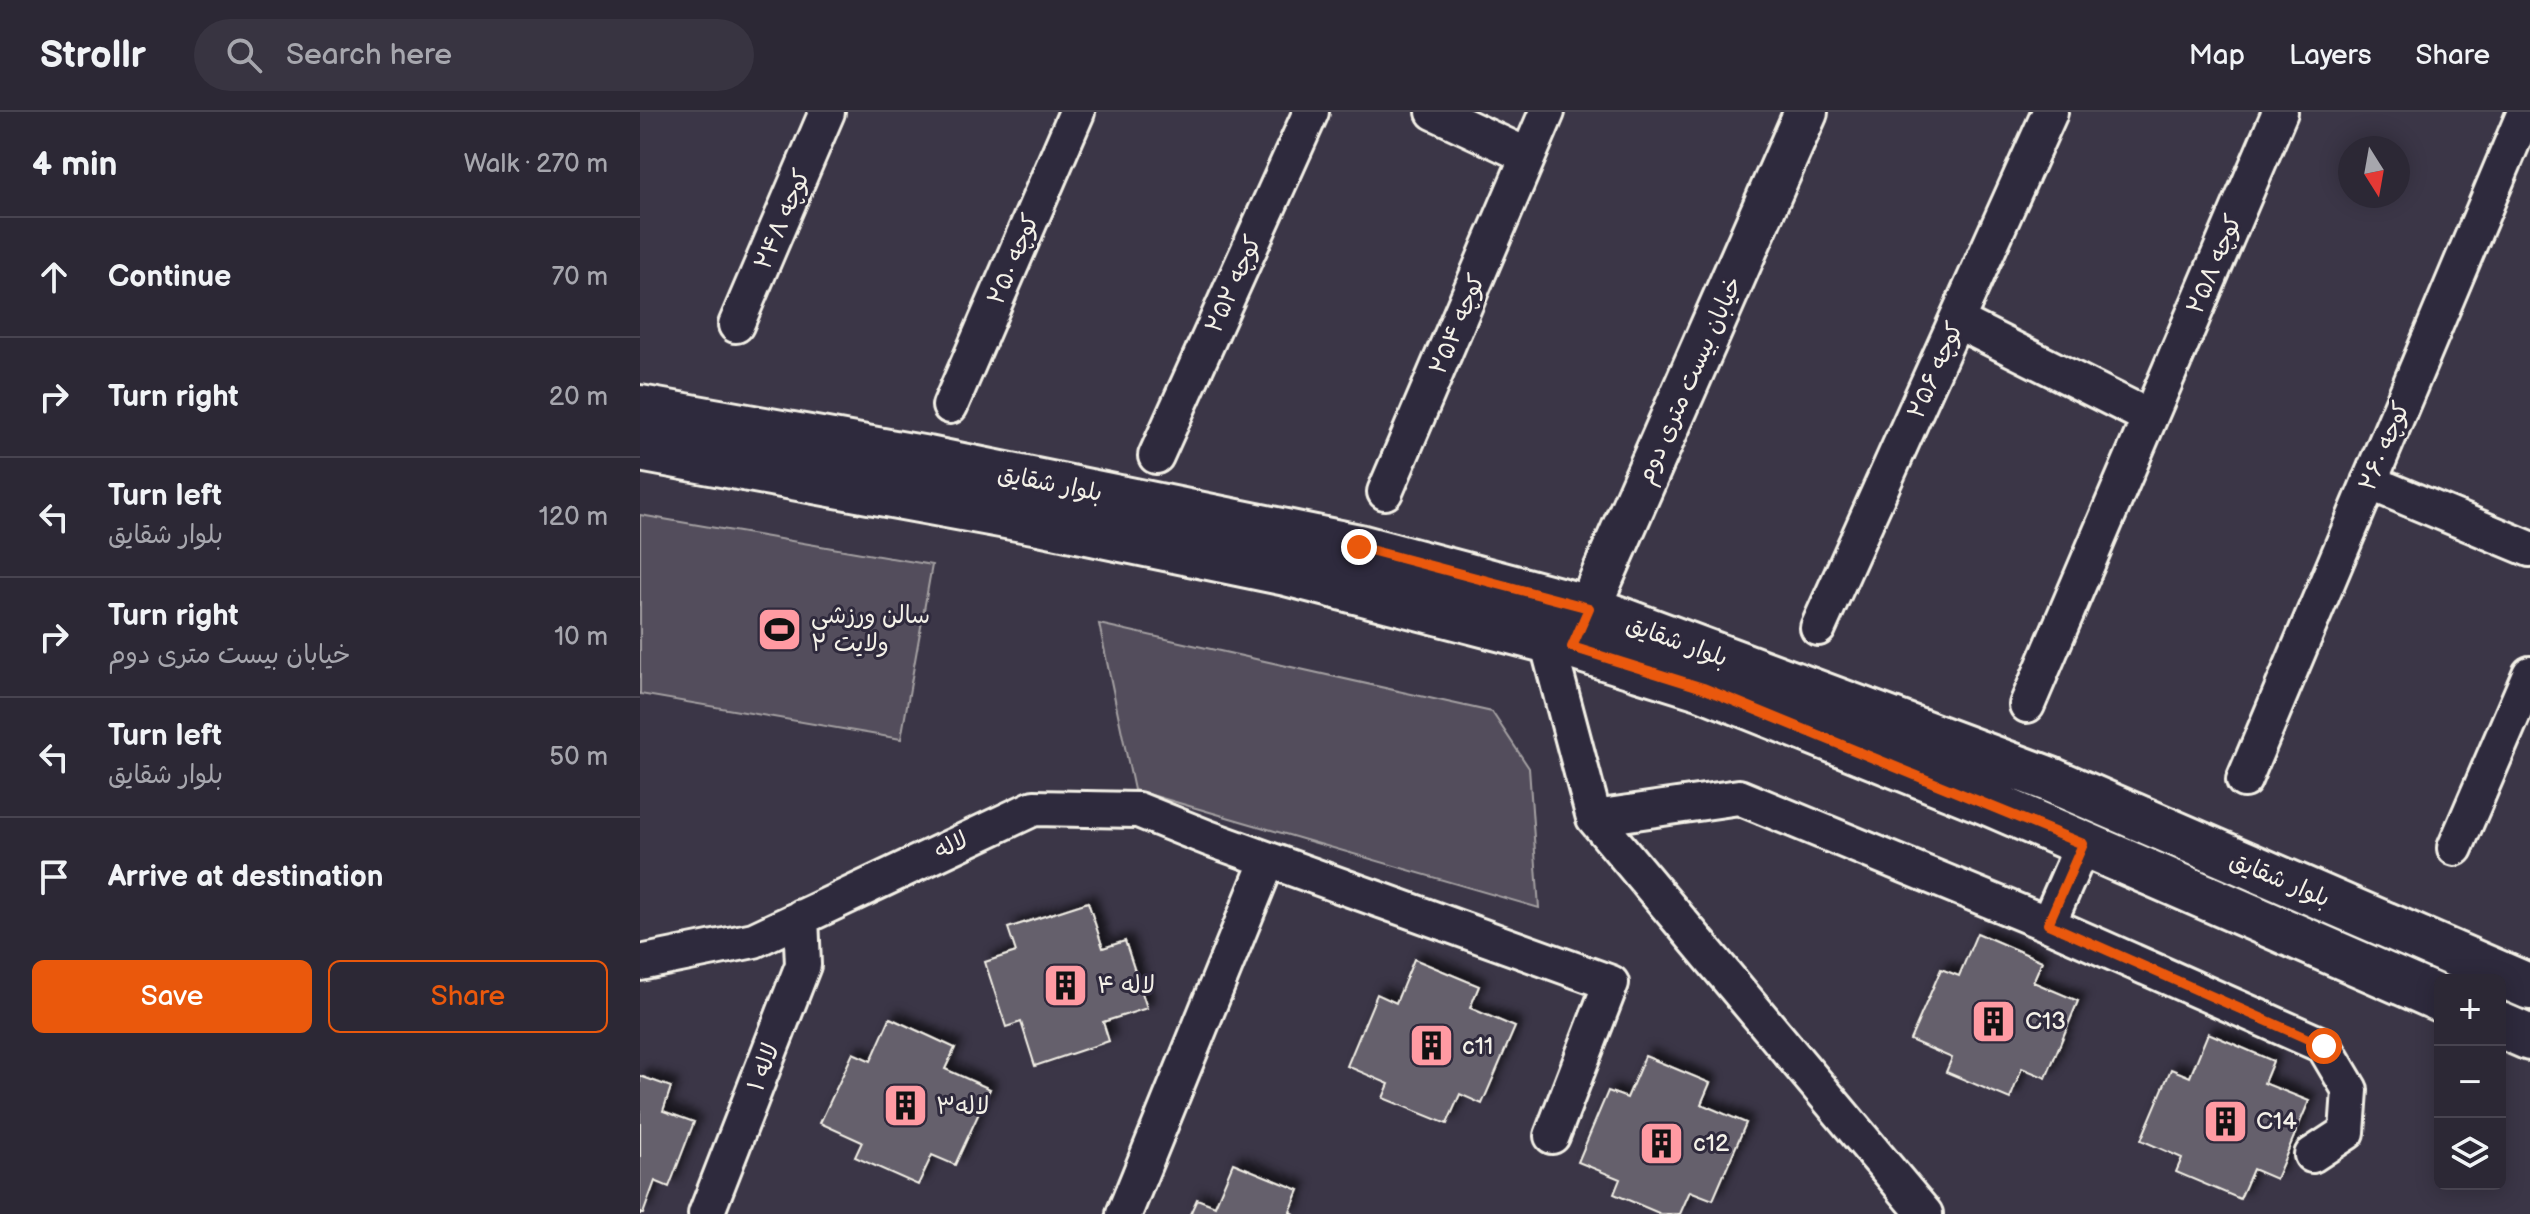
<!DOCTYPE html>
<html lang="en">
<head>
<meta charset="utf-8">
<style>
	:root { --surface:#2c2835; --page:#383441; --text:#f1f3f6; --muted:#a6a6ad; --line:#484450; --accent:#ea580c }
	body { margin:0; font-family:"Balsamiq Sans","Playpen Sans Arabic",sans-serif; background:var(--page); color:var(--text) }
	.controls { position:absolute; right:24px; bottom:24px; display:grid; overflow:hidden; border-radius:12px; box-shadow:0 4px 20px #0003 }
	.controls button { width:72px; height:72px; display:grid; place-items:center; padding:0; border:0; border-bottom:2px solid var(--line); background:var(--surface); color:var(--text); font:40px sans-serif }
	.compass { position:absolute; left:1698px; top:24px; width:72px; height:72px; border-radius:50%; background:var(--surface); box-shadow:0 4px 20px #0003; rotate:169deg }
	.stop { position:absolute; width:24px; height:24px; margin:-18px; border:6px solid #ea580c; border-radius:50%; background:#fff }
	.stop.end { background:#ea580c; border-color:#fff; box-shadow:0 2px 8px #0008 }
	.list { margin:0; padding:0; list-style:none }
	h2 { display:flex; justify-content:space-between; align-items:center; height:104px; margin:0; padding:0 32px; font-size:34px }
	h2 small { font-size:26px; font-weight:400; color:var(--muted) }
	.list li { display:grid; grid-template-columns:52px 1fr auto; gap:24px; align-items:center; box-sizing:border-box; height:120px; padding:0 32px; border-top:2px solid var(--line) }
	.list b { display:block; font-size:30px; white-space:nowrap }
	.list p { margin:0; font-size:26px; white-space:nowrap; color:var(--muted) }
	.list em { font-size:26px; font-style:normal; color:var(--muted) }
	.actions { display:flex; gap:16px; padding:24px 32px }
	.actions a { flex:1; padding:18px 0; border:2px solid var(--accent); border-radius:12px; text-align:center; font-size:28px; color:var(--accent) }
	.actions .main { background:var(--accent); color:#fff }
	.icon { flex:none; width:44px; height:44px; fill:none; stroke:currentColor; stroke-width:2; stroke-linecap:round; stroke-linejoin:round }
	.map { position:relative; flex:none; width:1890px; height:1102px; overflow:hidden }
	header { display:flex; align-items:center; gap:48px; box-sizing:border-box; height:112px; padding:0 40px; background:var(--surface); border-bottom:2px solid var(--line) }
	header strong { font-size:38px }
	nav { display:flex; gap:44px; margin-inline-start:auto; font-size:28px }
	.search { width:560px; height:72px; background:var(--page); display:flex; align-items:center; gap:20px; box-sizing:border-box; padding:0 28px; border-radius:44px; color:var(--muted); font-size:30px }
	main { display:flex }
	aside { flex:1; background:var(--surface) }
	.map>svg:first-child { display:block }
	.green { fill:#534e5c; stroke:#a4a0a2; stroke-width:2 }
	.building { fill:#65616c; stroke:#f4f1e8; stroke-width:2; filter:url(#shadow) }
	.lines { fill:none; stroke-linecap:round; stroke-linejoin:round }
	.minor-casing { stroke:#f4f1e8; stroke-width:40 }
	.tertiary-casing { stroke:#f4f1e8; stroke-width:48 }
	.secondary-casing { stroke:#f4f1e8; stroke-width:50 }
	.minor { stroke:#2f2a3d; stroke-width:34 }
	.tertiary { stroke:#2f2a3d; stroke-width:42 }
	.secondary { stroke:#2f2a3d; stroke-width:44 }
	.route { stroke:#ea580c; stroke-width:10 }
	.labels { text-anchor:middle; stroke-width:6; stroke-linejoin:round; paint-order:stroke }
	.street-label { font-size:24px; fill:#f4f1e8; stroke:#2f2a3d }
	.poi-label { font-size:24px; fill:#f4f1e8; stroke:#2f2a3d; text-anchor:start }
</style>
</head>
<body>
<header>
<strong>Strollr</strong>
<div class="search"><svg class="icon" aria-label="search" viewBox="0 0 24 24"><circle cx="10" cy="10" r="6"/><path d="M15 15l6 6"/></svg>Search here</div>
<nav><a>Map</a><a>Layers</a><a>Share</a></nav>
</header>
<main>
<aside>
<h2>4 min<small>Walk · 270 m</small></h2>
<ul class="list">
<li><svg class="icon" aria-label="ahead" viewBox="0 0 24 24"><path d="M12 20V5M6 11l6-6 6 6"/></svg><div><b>Continue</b></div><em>70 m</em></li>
<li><svg class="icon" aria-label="right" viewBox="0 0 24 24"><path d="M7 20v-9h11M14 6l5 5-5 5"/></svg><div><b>Turn right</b></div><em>20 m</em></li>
<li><svg class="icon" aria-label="left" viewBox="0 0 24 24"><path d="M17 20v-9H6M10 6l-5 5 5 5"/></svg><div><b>Turn left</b><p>بلوار شقایق</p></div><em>120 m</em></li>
<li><svg class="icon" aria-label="right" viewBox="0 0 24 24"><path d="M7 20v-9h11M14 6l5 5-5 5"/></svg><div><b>Turn right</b><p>خیابان بیست متری دوم</p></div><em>10 m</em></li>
<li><svg class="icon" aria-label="left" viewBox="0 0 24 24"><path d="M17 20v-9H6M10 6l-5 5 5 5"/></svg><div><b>Turn left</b><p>بلوار شقایق</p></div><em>50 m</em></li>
<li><svg class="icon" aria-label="arrive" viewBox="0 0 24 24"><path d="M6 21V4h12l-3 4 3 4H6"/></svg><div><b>Arrive at destination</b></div></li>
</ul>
<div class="actions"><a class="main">Save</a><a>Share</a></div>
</aside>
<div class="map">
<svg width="1890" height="1102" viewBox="0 0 1890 1102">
	<defs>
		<filter id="shadow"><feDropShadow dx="7" dy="-7" stdDeviation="4" flood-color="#0009"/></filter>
	</defs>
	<rect width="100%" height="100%" fill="#3b3647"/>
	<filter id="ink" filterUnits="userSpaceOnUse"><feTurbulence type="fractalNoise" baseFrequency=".0125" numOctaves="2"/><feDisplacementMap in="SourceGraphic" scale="16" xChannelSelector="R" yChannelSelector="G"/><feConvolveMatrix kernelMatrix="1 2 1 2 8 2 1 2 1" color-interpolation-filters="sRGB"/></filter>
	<g filter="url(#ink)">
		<path class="green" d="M0 403 292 453 261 627 0 582Z
			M459 512 852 600 889 656 899 796 494 678Z"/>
		<path class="building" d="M448 790 463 836 485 829 507 896 463 910 469 929 395 954 381 910 366 915 345 850 376 840 368 816Z
			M1337 821 1402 849 1393 870 1438 889 1406 966 1382 956 1370 987 1306 960 1312 946 1270 928 1301 857 1319 864Z
			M774 847 839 874 830 896 875 915 842 992 820 982 807 1012 743 986 749 972 707 954 737 882 756 891Z
			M250 906 315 936 305 957 350 977 315 1053 292 1043 278 1073 215 1045 222 1030 180 1011 213 941 231 949Z
			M1568 921 1633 949 1624 971 1669 989 1636 1067 1613 1057 1600 1087 1536 1060 1542 1046 1501 1028 1531 957 1550 965Z
			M1005 944 1070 971 1061 992 1106 1011 1073 1088 1050 1079 1040 1102H1021L974 1082 980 1067 938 1050 968 979 987 986Z
			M0 964 31 975 23 999 54 1010 29 1075 15 1069 3 1102H0Z
			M593 1051 659 1078 650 1100 655 1102H550L557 1087 575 1094Z"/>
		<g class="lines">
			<defs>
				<path id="minor" d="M794 0 888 44
					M1317 209 1509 305
					M96 213 187 0
					M310 294 437 0
					M516 344 671 0
					M1729 370 1890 437
					M745 380 907 0
					M1178 516 1410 0
					M907 529 954 706 1285 1102
					M1387 593 1640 0
					M1604 668 1885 0
					M954 706 1099 685 1408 812 1684 934 1710 978 1707 1020 1672 1043
					M1815 736 1890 562
					M1408 812 1443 732
					M0 851 114 828 394 696 498 698 568 726 971 871 912 1024
					M66 1102 163 853 161 805
					M484 1102 628 748"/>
				<path id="tertiary" d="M935 527 1166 0"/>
				<path id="secondary" d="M0 296 288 347 719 435 949 496 1411 668 1890 875
					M0 337 399 410 646 461 932 535 1063 576 1347 690 1800 887
					M1860 913 1890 926"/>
			</defs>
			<use href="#minor" class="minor-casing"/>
			<use href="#tertiary" class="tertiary-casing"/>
			<use href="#secondary" class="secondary-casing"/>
			<use href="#minor" class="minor"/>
			<use href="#tertiary" class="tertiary"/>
			<use href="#secondary" class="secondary"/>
		</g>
	</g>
	<g class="lines" filter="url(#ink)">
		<path class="route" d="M719 435 949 496 932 535 1063 576 1443 732 1408 812 1684 934"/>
	</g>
	<defs>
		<symbol id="stadium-square" viewBox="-11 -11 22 22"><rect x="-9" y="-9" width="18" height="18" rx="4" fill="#ff9aa2" stroke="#2f2a3d"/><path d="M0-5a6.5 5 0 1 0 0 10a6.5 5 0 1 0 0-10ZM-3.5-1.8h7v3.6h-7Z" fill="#111"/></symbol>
		<symbol id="building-square" viewBox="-11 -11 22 22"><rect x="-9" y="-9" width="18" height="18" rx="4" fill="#ff9aa2" stroke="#2f2a3d"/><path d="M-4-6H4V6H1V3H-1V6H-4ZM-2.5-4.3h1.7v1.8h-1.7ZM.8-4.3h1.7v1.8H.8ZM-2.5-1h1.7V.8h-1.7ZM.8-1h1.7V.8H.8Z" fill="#111"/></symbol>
	</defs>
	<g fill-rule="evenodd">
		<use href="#stadium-square" x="114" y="492" width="51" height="51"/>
		<use href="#building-square" x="400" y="848" width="51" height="51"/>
		<use href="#building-square" x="1328" y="884" width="51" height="51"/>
		<use href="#building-square" x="766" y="908" width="51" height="51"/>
		<use href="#building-square" x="240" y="968" width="51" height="51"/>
		<use href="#building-square" x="1560" y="984" width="51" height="51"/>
		<use href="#building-square" x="996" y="1006" width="51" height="51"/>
	</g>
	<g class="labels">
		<g class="street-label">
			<text transform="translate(142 107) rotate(-67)" y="8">کوچه ۲۴۸</text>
			<text transform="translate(373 147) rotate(-67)" y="8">کوچه ۲۵۰</text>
			<text transform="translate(1574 152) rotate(-67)" y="8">کوچه ۲۵۸</text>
			<text transform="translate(593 172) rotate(-66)" y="8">کوچه ۲۵۲</text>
			<text transform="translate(817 212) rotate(-67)" y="8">کوچه ۲۵۴</text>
			<text transform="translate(1295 258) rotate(-66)" y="8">کوچه ۲۵۶</text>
			<text transform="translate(1049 268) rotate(-66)" y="8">خیابان بیست متری دوم</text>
			<text transform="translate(1744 334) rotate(-67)" y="8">کوچه ۲۶۰</text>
			<text transform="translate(410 371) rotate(11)" y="8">بلوار شقایق</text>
			<text transform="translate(1037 529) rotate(20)" y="8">بلوار شقایق</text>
			<text transform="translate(311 733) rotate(-25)" y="8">لاله</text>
			<text transform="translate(1640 767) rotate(23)" y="8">بلوار شقایق</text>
			<text transform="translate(123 955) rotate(-69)" y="8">لاله ۱</text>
		</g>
		<g class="poi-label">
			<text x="171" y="511">سالن ورزشی<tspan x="171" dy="28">ولایت ۲</tspan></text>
			<text x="457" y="881">لاله ۴</text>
			<text x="1385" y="917">C13</text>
			<text x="822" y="942">c11</text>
			<text x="296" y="1002">لاله۳</text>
			<text x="1616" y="1017">C14</text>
			<text x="1053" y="1039">c12</text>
		</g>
	</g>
</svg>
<div class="controls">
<button>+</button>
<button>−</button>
<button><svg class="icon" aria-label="layers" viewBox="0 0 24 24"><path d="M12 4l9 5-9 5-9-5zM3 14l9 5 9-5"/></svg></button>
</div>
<svg class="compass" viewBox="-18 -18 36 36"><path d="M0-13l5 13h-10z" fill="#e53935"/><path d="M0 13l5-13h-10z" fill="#a6a6ad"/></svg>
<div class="stop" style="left:1684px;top:934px"></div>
<div class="stop end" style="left:719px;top:435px"></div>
</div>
</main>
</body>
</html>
